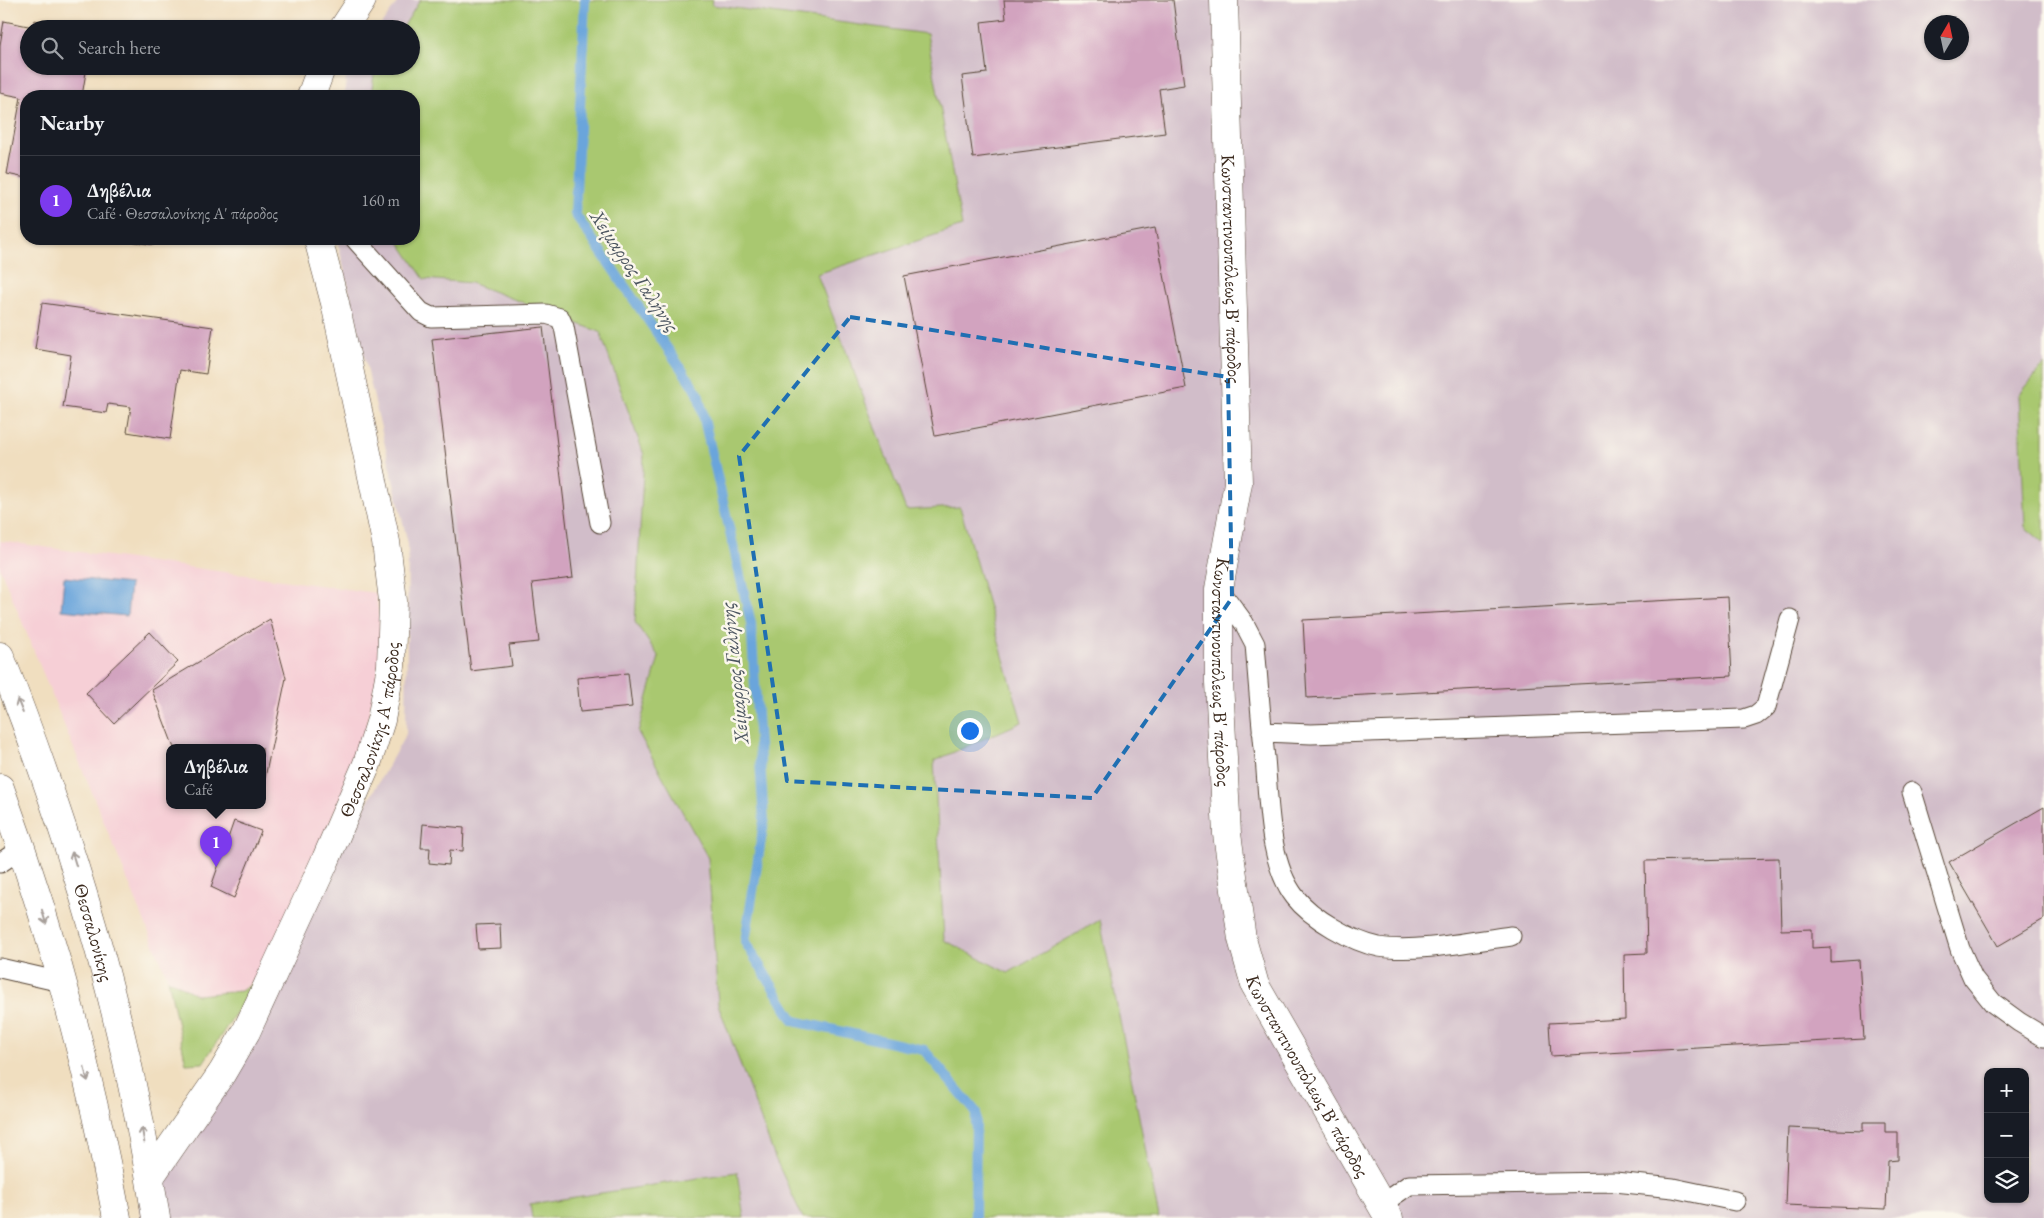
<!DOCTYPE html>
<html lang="en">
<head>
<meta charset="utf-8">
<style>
	:root { --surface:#171b24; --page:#242831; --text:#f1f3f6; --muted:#9ea1a6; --line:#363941; --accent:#7c3aed }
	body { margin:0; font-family:"EB Garamond",serif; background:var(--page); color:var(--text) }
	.controls { position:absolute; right:15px; bottom:15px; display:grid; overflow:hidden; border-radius:10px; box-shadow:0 1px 4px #0004 }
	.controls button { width:45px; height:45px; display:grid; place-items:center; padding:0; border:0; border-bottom:1px solid var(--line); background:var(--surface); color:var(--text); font:25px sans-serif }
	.compass { position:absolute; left:1924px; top:15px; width:45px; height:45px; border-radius:50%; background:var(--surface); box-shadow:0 1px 4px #0004; rotate:9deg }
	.you { position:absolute; left:969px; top:730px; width:18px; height:18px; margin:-12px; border:4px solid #fff; border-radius:50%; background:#1a73e8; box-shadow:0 0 0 8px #1a73e833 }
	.badge { display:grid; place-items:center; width:32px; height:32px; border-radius:50%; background:var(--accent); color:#fff; font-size:16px; font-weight:700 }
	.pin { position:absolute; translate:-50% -41px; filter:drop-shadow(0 1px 2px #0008) }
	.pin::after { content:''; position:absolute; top:26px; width:18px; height:15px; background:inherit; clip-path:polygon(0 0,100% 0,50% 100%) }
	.popup { position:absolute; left:166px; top:744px; width:100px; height:65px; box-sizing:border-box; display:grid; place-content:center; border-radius:10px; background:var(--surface); filter:drop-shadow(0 1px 4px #0005); font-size:16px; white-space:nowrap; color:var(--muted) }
	.popup b { font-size:19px; color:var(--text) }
	.popup::after { content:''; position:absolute; left:50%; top:100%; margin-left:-10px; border:10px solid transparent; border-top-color:var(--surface) }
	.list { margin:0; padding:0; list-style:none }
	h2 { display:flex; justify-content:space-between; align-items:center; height:65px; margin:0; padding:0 20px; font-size:21px }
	h2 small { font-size:16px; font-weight:400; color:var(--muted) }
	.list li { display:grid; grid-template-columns:32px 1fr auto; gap:15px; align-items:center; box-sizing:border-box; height:90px; padding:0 20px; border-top:1px solid var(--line) }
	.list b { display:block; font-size:19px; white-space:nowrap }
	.list p { margin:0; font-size:16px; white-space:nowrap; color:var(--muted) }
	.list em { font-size:16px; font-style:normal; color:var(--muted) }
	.icon { flex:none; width:28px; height:28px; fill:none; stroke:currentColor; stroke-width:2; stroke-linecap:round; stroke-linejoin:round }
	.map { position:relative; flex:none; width:2044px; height:1218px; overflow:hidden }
	.search { position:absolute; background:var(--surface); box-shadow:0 1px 4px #0004; left:20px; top:20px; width:400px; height:55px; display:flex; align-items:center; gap:12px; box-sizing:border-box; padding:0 18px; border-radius:28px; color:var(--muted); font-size:19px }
	.panel { position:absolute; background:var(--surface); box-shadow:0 1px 4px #0004; left:20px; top:90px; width:400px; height:155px; border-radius:20px }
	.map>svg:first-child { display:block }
	.built { fill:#f6cfd6; fill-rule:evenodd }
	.industrial { fill:#d1bdc9; fill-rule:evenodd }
	.green { fill:#a9c870; stroke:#727947 }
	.water { fill:#6ba5db; stroke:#53687c }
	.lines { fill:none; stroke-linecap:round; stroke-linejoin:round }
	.stream { stroke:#6ba5db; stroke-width:10 }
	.building { fill:#d2a3bf }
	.lane-casing { stroke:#564536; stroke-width:21 }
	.secondary-casing { stroke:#564536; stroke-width:29 }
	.lane { stroke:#fff; stroke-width:19 }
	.secondary { stroke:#fff; stroke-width:28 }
	.oneway { stroke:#a79f9a }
	.marked { fill:none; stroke:#1f6fb2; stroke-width:4; stroke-dasharray:10 6; stroke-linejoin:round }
	.labels { text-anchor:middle; stroke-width:5; stroke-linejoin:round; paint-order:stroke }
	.street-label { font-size:19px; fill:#3b2a1e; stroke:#fbf7ec }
	.water-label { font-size:20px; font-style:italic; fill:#4c5560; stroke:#fbf7ec }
</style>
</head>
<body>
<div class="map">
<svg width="2044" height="1218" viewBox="0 0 2044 1218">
	<rect width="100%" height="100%" fill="#fbf7ec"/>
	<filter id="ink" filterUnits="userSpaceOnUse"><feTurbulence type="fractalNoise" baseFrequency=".02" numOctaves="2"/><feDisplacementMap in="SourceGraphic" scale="10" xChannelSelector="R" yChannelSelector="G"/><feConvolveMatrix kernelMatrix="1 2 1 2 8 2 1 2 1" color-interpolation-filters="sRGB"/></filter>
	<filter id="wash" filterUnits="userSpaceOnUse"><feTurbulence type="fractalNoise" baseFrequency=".0096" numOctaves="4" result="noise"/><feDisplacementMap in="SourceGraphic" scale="20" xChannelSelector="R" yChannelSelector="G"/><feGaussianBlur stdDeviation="1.12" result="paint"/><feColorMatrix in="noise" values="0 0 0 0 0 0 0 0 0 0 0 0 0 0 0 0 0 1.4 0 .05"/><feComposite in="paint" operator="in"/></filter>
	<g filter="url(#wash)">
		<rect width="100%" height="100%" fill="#f0debf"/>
		<path class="built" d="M0 541 376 593 383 648 361 755 258 979 241 991 197 995 168 979 0 568ZM170 748H262V806H170Z"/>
		<path class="industrial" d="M399 0H2044V1218H141L139 1206 406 734 408 544 337 239H414V96H345L346 74 352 66H411V29H378ZM1932 22H1962V52H1932ZM1988 1072H2025V1199H1988Z"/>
		<path class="green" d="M420 0H713L712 5 927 34 962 226 817 274 906 510 960 507 1022 722 934 761 944 940 1008 973 1100 920 1159 1218H803L775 1158 718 1004 708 858 638 732 659 657 635 622 644 455 600 332 471 283 424 279 397 239H414V96H371L374 74 379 66H411V29H402Z
			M2044 365V543L2025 527 2019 395Z
			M168 979 197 995 241 991 258 979 203 1063 186 1064Z
			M737 1172 744 1218H532L530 1204Z"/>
		<path class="water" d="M64 577 130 584 127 616 61 610Z"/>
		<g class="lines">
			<path class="stream" d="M585 0 575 214 698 393 751 623 764 821 745 942 794 1021 924 1050 976 1112 975 1218"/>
		</g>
		<g id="blocks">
			<path class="building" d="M1004 0H1173L1184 85 1159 89 1165 133 973 158 962 76 987 73 981 22 1006 19Z
				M34 20 80 29H29V66H87L82 96H26V178L7 174 21 97 0 93V45L4 21 33 27Z
				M1155 228 1186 388 935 436 904 276Z
				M118 239H155L154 245Z
				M42 303 213 327 206 374 180 370 170 439 127 432 131 407 108 404 106 413 63 407 71 355 35 349Z
				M543 327 573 578 532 583 539 642 509 645 512 666 471 671 432 339Z
				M1728 597 1732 676 1307 698 1303 620Z
				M270 619 286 678 263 787 262 748H174L152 690Z
				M150 632 178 662 114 723 86 693Z
				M628 673 632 707 580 712 577 678Z
				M2044 807V919L1998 946 1949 862Z
				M234 821 261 831 234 898 211 887Z
				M423 824 464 828 463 851 450 850 449 865 429 863 430 848H421Z
				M1779 858 1781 930 1812 929V948L1831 947V962L1859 960 1864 1039 1551 1056 1549 1023 1625 1019 1624 954 1647 953 1645 861Z
				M500 924 501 948 478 949 476 925Z
				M1863 1122H1885V1132H1898V1160L1888 1161 1886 1209 1785 1205 1788 1128 1863 1131Z"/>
		</g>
	</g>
	<g filter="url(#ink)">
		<use href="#blocks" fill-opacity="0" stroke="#564536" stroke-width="1"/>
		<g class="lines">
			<defs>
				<path id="lane" d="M355 239 421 312 431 317 546 314 560 318 564 327 600 523
					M1219 589 1244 623 1255 644C1258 682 1261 720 1265 758 1269 801 1268 862 1295 897 1311 918 1353 942 1379 947 1417 953 1473 941 1511 936
					M1262 732 1311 734 1744 719 1756 715 1766 707 1790 619
					M1912 792 1960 949 1973 978 1993 1003 2019 1022 2044 1037
					M0 863 22 848
					M0 968 61 982
					M1380 1205 1409 1185 1615 1182 1673 1188 1735 1201"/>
				<g id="secondary">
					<path id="s1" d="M1224 0 1238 483 1219 589V682L1227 834 1242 939 1255 985 1389 1218"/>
					<path d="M343 29 362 0"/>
					<path d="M311 96 322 66"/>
					<path id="s2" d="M0 656C72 838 128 1024 156 1218"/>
					<path d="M0 788C51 927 90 1072 117 1218"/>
					<path id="s3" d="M150 1177 222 1073 246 1032 326 859 367 764 381 720 391 666 393 601 386 542 335 303 318 239"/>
				</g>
			</defs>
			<use href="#lane" class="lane-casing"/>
			<use href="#secondary" class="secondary-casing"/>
			<use href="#lane" class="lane"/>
			<use href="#secondary" class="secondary"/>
		</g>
		<defs><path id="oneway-shaft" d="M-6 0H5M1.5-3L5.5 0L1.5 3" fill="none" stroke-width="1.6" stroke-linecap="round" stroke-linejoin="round" transform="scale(1.25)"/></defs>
		<g class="oneway">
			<use href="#oneway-shaft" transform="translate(20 706) rotate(-112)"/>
			<use href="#oneway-shaft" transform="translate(74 859) rotate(-107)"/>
			<use href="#oneway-shaft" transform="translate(44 917) rotate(74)"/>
			<use href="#oneway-shaft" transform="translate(86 1074) rotate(75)"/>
			<use href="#oneway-shaft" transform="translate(143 1135) rotate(-100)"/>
		</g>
	</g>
	<path class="marked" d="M850 317 1228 377 1232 598 1092 798 787 781 739 456Z"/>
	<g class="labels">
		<g class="street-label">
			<text dy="7" stroke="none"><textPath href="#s1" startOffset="269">Κωνσταντινουπόλεως Β' πάροδος</textPath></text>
			<text dy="7" stroke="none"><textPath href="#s1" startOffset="674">Κωνσταντινουπόλεως Β' πάροδος</textPath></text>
			<text dy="7" stroke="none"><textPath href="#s3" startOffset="502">Θεσσαλονίκης Α' πάροδος</textPath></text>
			<text dy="7" stroke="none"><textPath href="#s2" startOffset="292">Θεσσαλονίκης</textPath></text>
			<text dy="7" stroke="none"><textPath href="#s1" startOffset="1095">Κωνσταντινουπόλεως Β' πάροδος</textPath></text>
		</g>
		<g class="water-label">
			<text transform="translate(635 271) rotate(56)" y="7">Χείμαρρος Γαλήνης</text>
			<text transform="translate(734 673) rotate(-96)" y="7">Χείμαρρος Γαλήνης</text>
		</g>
	</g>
</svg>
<div class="controls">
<button>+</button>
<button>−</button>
<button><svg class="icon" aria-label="layers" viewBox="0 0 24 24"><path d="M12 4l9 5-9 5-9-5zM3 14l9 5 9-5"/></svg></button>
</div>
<svg class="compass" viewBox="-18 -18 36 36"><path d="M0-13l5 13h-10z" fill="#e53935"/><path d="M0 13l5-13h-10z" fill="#9ea1a6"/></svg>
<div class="you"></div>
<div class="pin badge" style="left:216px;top:867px">1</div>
<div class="popup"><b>Δηβέλια</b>Café</div>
<div class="search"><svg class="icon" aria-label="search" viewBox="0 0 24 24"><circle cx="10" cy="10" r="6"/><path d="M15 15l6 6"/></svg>Search here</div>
<section class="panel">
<h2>Nearby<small></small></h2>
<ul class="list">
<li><span class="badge">1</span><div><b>Δηβέλια</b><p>Café · Θεσσαλονίκης Α' πάροδος</p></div><em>160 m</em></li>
</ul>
</section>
</div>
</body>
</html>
